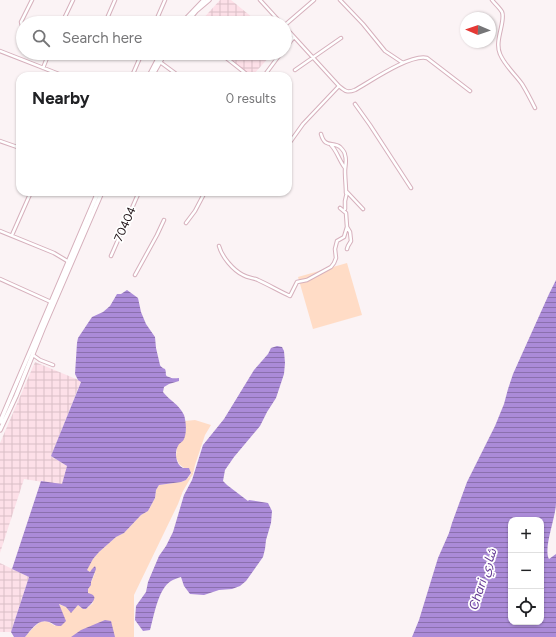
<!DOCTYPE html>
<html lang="en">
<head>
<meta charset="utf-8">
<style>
	:root { --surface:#fff; --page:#f2f2f2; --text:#202124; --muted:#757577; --line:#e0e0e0 }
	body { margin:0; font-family:Figtree,"Noto Sans Arabic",sans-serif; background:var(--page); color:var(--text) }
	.controls { position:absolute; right:12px; bottom:12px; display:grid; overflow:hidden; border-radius:8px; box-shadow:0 1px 3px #0004 }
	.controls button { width:36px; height:36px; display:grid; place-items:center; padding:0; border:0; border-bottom:1px solid var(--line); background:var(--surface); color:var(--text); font:20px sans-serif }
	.compass { position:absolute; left:460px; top:12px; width:36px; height:36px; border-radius:50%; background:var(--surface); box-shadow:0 1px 3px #0004; rotate:272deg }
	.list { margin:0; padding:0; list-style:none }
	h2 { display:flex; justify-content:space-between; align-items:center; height:52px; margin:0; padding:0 16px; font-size:17px }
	h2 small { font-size:13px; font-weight:400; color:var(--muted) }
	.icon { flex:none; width:22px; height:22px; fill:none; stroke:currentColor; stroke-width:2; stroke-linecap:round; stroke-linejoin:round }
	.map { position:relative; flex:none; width:556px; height:637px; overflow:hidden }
	.search { position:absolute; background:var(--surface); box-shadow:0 1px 3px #0004; left:16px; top:16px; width:276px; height:44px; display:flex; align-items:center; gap:10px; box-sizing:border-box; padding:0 14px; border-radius:22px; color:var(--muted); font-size:15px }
	.panel { position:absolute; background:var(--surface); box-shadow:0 1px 3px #0004; left:16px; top:72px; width:276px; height:124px; border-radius:12px }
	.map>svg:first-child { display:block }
	.industrial { fill:url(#industrial-grid) }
	.grass { fill:#ffdcc6 }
	.water { fill:url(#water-rules); fill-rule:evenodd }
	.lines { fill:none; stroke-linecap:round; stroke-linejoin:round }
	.minor-casing { stroke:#d6b0bc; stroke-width:4.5 }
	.secondary-casing { stroke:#d6b0bc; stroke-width:5.5 }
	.minor { stroke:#fff; stroke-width:2.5 }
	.secondary { stroke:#fff; stroke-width:3.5 }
	.labels { text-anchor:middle; stroke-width:3.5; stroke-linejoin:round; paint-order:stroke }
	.street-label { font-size:12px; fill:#201317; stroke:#fff }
	.water-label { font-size:13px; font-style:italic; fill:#653a95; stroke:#fff }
</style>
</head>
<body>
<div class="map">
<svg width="556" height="637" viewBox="0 0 556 637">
	<defs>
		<pattern id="industrial-grid" width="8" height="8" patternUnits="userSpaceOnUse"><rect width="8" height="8" fill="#fde0e8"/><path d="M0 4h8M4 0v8" fill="none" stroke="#d9bfc6"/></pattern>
		<pattern id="water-rules" width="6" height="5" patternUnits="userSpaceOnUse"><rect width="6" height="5" fill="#ab8bd8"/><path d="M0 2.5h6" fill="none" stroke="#8b70ae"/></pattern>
	</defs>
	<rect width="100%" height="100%" fill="#fbf3f5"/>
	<path class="industrial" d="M220 0H231L259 23H199Z
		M221 53H273L252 76Z
		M35 362 81 381 51 456 67 466 62 485 24 479 0 553V443Z
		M0 563 29 577 11 632H0Z"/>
	<path class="grass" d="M347 263 362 315 313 329 298 277Z
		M195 420 211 425 205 435 195 465 193 474 183 491 178 504 134 595V637H25L33 628 40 622 47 621 55 626 58 604 66 607 75 608 78 605 80 607 86 609 93 603 88 593V589L95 573 90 572 87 570V568L93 559 99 552 116 537 124 533 141 515 148 511 155 498 156 490 159 485 181 482 186 480 191 474 189 468H184L179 464 176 457 177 446 186 431 185 421Z"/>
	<path class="water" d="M556 280C556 355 556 429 556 503 556 517 543 548 549 559L556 554V637H412L419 620 438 558 449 533 452 523 467 482 495 426 504 404 508 389 513 374 549 294ZM511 520H541V622H511Z
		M127 290 138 298 141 312 146 324 155 337 156 348 160 365C160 366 164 369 165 369 167 373 164 376 169 377 172 379 176 378 179 378V381L169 384 164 387 163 392C169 400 179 404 184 415 186 421 187 433 184 439 183 442 179 443 178 446 174 452 176 465 183 468 184 468 189 468 189 468L191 473 186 480 181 482 159 485 156 490 155 498 148 511 141 515 124 533 116 537 99 552 93 559 87 570 90 572 92 569 95 566 96 569 91 582V585L88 589V593C101 596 91 604 86 609H83L78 605 71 613 66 607 59 604 66 621 61 626C53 626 55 624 49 622 38 618 31 630 25 637H14L11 632 29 577 12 569 41 481 62 484 67 466 51 456 81 382 78 380 75 374 77 343 78 338 92 317 103 312 110 306 117 294H121Z
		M277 346 282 347 284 351 285 363 284 374 276 398 267 412 260 426 234 457 225 470 223 481 227 485 248 501 249 500 268 503 272 511 271 523 266 540 265 549 263 557 246 581 240 586 232 589 219 590 204 595 190 594 184 586 181 577C178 578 174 579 171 581 158 589 154 616 150 630L143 631 135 620 136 606 146 592 148 582 159 556 166 546 173 532 184 495 192 480 203 445 224 419 254 370 268 354 271 348Z
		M105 620 111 621 115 637H71L81 630Z"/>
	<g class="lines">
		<defs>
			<path id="minor" d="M260 0 281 23
				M340 0 363 24 385 51 403 63
				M492 0C495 4 500 8 502 12 506 21 494 41 500 54 505 66 515 74 522 84 527 92 531 100 535 108
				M62 23 73 0
				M105 23 115 0
				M155 23 165 0
				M285 25 314 0
				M23 27 22 26 21 22 32 0
				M285 27 339 86C345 91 347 93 355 90 371 81 410 54 427 58L470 91
				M285 48 294 37
				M0 51 64 76
				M142 53 158 58
				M220 53 249 76
				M160 62 179 76
				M43 68 49 53
				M295 70 341 38
				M132 76 142 53
				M264 76 281 53
				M355 104 370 125 411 188
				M321 134C325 149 333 141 340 147 342 149 345 153 345 155 347 160 345 166 345 171 345 178 346 186 346 193
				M0 141 20 148
				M288 145 303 124 339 86
				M331 145C337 151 339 160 345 168
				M212 192 216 193
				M340 208 346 213 347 227 350 232 351 241 348 246 347 249
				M345 209V201L347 192 363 209
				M186 223 195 211 205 192
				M0 231 54 253 69 262
				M12 235 31 192
				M219 246C222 257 233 270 243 275 248 278 254 278 258 280 269 285 279 291 290 296L297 282 307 280 331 267 334 263 336 258 335 249 337 241 344 237 347 227
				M111 256 139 192
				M135 275 157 235 164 220
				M0 279 51 302
				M33 355 40 360 53 365"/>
			<path id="secondary" d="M182 23 204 0
				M186 23 196 11 209 0
				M149 76 161 53
				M152 76 165 53
				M0 422 98 192
				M0 430 16 396 43 329 102 192"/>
		</defs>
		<use href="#minor" class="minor-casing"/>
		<use href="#secondary" class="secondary-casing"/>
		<use href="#minor" class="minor"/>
		<use href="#secondary" class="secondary"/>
	</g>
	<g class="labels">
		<g class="street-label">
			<text transform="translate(125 224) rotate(-66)" y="4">70404</text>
		</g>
		<g class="water-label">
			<text transform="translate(482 579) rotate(-72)" y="5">Chari شاري</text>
		</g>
	</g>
</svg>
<div class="controls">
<button>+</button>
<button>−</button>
<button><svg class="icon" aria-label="locate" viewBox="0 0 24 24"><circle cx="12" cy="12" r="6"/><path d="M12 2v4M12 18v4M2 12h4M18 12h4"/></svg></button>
</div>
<svg class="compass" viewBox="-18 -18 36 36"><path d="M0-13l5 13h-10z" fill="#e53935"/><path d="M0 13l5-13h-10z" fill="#757577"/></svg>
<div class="search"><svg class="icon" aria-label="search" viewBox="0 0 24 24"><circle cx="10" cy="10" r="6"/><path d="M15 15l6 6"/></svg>Search here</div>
<section class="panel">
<h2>Nearby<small>0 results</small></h2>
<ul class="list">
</ul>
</section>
</div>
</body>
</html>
